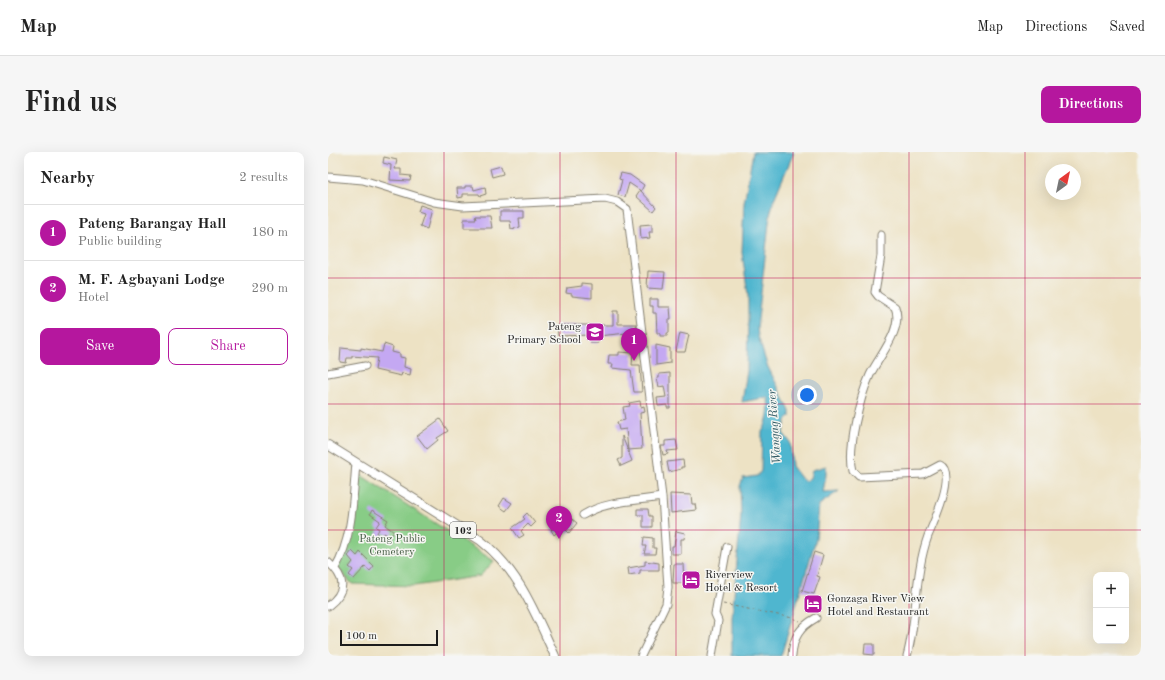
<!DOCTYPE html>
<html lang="en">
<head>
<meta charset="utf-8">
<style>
	:root { --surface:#fff; --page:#f6f6f6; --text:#222; --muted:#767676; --line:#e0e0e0; --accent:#b5179e }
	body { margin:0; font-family:"Old Standard TT",serif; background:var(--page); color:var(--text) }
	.controls { position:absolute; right:12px; bottom:12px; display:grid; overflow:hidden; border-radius:8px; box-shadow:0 4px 16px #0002 }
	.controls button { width:36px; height:36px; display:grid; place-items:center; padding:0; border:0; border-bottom:1px solid var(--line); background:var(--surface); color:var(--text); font:20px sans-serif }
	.compass { position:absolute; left:717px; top:12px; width:36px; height:36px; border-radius:50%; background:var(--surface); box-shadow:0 4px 16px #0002; rotate:33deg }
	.scale { position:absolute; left:12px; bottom:10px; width:98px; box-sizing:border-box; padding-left:4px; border:2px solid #1c1c1c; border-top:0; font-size:11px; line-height:14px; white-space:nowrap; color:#1c1c1c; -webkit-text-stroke:3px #f6f6f2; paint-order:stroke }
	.you { position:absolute; left:479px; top:243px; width:14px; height:14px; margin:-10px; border:3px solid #fff; border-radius:50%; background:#1a73e8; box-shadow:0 0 0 6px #1a73e833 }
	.badge { display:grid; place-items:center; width:26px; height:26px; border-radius:50%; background:var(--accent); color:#fff; font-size:13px; font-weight:700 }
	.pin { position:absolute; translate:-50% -33px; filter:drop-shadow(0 1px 2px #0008) }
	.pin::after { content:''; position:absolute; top:21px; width:14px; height:12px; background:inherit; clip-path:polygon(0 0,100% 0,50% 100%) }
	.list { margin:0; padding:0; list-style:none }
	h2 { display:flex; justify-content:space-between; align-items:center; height:52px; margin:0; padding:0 16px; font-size:17px }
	h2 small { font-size:13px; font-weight:400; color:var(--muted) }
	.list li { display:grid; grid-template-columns:26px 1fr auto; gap:12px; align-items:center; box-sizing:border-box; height:56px; padding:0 16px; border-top:1px solid var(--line) }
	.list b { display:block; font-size:15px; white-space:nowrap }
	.list p { margin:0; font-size:13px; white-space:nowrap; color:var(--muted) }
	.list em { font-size:13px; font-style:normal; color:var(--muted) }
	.actions { display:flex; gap:8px; padding:12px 16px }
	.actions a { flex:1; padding:9px 0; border:1px solid var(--accent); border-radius:8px; text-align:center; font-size:14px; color:var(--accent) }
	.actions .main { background:var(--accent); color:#fff }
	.map { position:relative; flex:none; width:813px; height:504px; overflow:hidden; border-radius:8px }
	header { display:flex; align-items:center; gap:24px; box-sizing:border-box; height:56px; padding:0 20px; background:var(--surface); border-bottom:1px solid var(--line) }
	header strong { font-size:19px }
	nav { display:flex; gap:22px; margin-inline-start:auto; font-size:14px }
	.intro { display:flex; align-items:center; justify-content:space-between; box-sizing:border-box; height:96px; padding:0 24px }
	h1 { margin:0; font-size:28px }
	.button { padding:10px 18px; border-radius:8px; background:var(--accent); color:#fff; font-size:14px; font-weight:700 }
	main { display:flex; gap:24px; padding:0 24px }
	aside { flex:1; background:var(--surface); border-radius:8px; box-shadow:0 4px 16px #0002 }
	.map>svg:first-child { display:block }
	.green { fill:#88cc86; stroke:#527451 }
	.water { fill:#50b6cf; stroke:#366976 }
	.building { fill:#c4a8f2 }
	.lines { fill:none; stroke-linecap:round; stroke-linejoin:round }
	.minor-casing { stroke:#847f70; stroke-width:9 }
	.major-casing { stroke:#847f70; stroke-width:10 }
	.path { stroke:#847f70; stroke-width:1; stroke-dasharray:3 3; stroke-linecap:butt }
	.minor { stroke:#fff; stroke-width:7 }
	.major { stroke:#fff; stroke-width:8 }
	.grid { fill:none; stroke:#c2185b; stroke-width:1; stroke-opacity:0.55 }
	.labels { text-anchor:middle; stroke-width:3; stroke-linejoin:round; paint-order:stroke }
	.shield { fill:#f6f6f2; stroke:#5d5d5c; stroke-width:1 }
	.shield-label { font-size:10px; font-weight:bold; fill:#1c1c1c }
	.poi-label { font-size:11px; fill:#1c1c1c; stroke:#f6f6f2; text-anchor:start }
	.park-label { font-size:11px; fill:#425a41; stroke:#f6f6f2 }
	.water-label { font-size:12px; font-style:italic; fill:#315a64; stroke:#f6f6f2 }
</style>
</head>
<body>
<header>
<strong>Map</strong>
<nav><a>Map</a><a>Directions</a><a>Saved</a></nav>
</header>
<div class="intro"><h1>Find us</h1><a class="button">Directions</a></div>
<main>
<aside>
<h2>Nearby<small>2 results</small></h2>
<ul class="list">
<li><span class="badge">1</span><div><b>Pateng Barangay Hall</b><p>Public building</p></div><em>180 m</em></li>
<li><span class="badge">2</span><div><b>M. F. Agbayani Lodge</b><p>Hotel</p></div><em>290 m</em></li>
</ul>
<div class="actions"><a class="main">Save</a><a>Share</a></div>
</aside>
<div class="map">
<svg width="813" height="504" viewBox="0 0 813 504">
	<rect width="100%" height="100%" fill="#f6f6f2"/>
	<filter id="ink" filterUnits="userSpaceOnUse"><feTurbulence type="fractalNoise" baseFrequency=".025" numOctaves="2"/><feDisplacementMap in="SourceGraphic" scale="8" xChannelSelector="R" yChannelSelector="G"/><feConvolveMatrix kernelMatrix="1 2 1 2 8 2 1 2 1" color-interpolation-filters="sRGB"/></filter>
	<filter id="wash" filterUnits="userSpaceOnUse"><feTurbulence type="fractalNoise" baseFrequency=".012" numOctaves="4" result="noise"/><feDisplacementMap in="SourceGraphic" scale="16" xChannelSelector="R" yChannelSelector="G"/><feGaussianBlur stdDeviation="0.9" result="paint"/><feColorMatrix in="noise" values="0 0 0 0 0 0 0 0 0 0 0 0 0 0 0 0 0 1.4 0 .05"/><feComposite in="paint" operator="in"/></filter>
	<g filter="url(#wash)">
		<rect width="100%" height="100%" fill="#ede2c4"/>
		<path class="green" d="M31 322 166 409 152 424 86 434 24 432 10 417 25 375Z"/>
		<path class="water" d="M425 0H466L447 45 442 62 429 176 430 184 439 213 462 259V265L458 269 455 281 462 290 464 314 473 326 477 329 482 326 484 318 498 314V323L495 340 511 339 491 353 488 387 453 504H404V466L413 363 412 334 415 326 429 324 433 319 434 280C441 269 441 257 440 245L414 250 419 219 420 167V143L414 101 416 51Z"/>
		<g id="blocks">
			<path class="building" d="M56 5 69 8 67 17H73V23L83 24 82 29 62 28 63 13 55 11Z
				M173 14 175 22 164 25 162 17Z
				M293 21 302 23 316 33 313 39 301 31 297 45 290 43 294 28 291 27Z
				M137 34H145L146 38 157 35 158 42 152 44 151 42H135V45L130 46 129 36H137Z
				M312 38 328 55 325 59 308 44Z
				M92 53 104 57 99 77 92 74 96 62 90 60Z
				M172 59H196V66H191L192 75 183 77 182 69H172Z
				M147 64H162L164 76H136V67H148Z
				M324 72V80H321L322 86 313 87 312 73Z
				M320 119 337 120 335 137 319 136Z
				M254 131 264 132V146L244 144V142L238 141 239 136 254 134Z
				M322 147H330V155H342L343 167H341V181H339V184H332V181H329L328 161H325V154H322Z
				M285 159H290V172H308L309 180 270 184V191H263V183L230 184 229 173H285Z
				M352 181 361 183 357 200H348Z
				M56 192 65 195 64 200 72 202V205L77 206 76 215 83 217 82 223 74 221 73 224 47 218 49 206 24 204V206H19L18 211 12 210 13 196 33 198V196L54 200Z
				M328 193 342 196V211L328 213Z
				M291 200 305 201 304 213H312L314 240H306L303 218 284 216 285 212H280L281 203H291Z
				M342 221V256H339V253L330 254 329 246 338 245 336 234 331 235 329 226H331V222Z
				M312 249 313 255 316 254 317 260 312 261 314 297 300 298 298 277 291 278 289 270 297 268 295 255 302 254 301 251Z
				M112 267 120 279 109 286 110 288 99 297 89 284Z
				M294 284 304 309 293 314 290 308 294 306Z
				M348 288 350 298 339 299 340 302 335 303 333 294H337V289Z
				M355 308 356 315H353V317L341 320 339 310Z
				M342 342 363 343 364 352H367L368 358 343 361Z
				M176 346 184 351 178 359 171 354Z
				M309 357H320L321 364H324V375H315V363H309Z
				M44 358 60 368 57 373 66 380 62 385 56 381 53 386 48 383 51 377 48 375 52 369 42 362Z
				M199 361 207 371 203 375 200 372 193 379 196 383 191 386 184 376 197 367 195 365Z
				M236 366 240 370 244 367 249 371 241 381 235 375 226 383 223 378Z
				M348 379 357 381 356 387H353V402H344V394H346Z
				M316 385 325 386V396H328L327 402H316L318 394H315Z
				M24 399 29 404 32 400 46 414 42 419 37 415 26 427 21 423 25 418 21 415 25 410 20 404Z
				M486 400 495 403 489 424 492 425 486 442 474 439Z
				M317 409 331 411V418H312V421L301 423 300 416 317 413Z
				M346 412H355L356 431H345Z
				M537 492H546V503L536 502Z"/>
		</g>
	</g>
	<g filter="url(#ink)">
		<use href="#blocks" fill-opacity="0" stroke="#847f70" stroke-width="1"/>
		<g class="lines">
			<defs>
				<path id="minor" d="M0 25 35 28 106 50 135 54 277 47 289 50 299 57 334 345 340 435 338 452 313 504
					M553 83V104L547 140 550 144 567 155C576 177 551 204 542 223 532 245 519 296 525 319L531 325 595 322 612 313C629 321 605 372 600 384 586 423 590 464 579 504
					M0 221 37 214
					M255 363C278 349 308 349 334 345
					M0 410C18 426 19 439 0 454
					M7 416C25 386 25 345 28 311
					M384 504 390 469 387 462 399 395
					M464 504C465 485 472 475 488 466"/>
				<path id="major" d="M0 293 152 388C191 418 207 461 227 504"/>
			</defs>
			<use href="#minor" class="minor-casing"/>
			<use href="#major" class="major-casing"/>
			<path class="path" d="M395 452 465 466 472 469"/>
			<use href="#minor" class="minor"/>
			<use href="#major" class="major"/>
		</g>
	</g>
	<path class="grid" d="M116 0V504M232 0V504M348 0V504M465 0V504M581 0V504M697 0V504M0 126H813M0 252H813M0 378H813"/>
	<defs>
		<symbol id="school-square" viewBox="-11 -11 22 22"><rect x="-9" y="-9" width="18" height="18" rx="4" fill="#b5179e" stroke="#f6f6f2"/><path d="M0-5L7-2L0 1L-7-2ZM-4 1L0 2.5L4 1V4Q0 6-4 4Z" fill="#fff"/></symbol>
		<symbol id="hotel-square" viewBox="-11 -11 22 22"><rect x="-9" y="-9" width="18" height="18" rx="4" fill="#b5179e" stroke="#f6f6f2"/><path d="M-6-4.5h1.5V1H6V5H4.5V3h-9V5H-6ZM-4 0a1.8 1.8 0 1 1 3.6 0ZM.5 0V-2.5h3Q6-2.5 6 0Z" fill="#fff"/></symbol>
	</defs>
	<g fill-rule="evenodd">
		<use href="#school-square" x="256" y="169" width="22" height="22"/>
		<use href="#hotel-square" x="352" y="417" width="22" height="22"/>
		<use href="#hotel-square" x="474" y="441" width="22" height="22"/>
	</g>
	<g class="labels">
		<rect class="shield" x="122" y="370" width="26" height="16" rx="3"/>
		<g class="shield-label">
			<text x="135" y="382">102</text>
		</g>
		<g class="poi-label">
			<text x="253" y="178" text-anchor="end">Pateng<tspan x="253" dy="13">Primary School</tspan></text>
			<text x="377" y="426">Riverview<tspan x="377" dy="13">Hotel &amp; Resort</tspan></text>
			<text x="499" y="450">Gonzaga River View<tspan x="499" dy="13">Hotel and Restaurant</tspan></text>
		</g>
		<g class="park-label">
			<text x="64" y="390">Pateng Public<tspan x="64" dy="13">Cemetery</tspan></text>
		</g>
		<g class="water-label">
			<text transform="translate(446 275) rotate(-94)" y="4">Wangag River</text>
		</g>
	</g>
</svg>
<div class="controls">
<button>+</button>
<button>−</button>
</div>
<svg class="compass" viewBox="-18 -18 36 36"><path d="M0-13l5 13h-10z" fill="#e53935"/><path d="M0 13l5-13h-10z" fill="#767676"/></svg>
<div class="scale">100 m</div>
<div class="you"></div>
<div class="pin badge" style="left:306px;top:209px">1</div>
<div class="pin badge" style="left:231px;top:387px">2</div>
</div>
</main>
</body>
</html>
